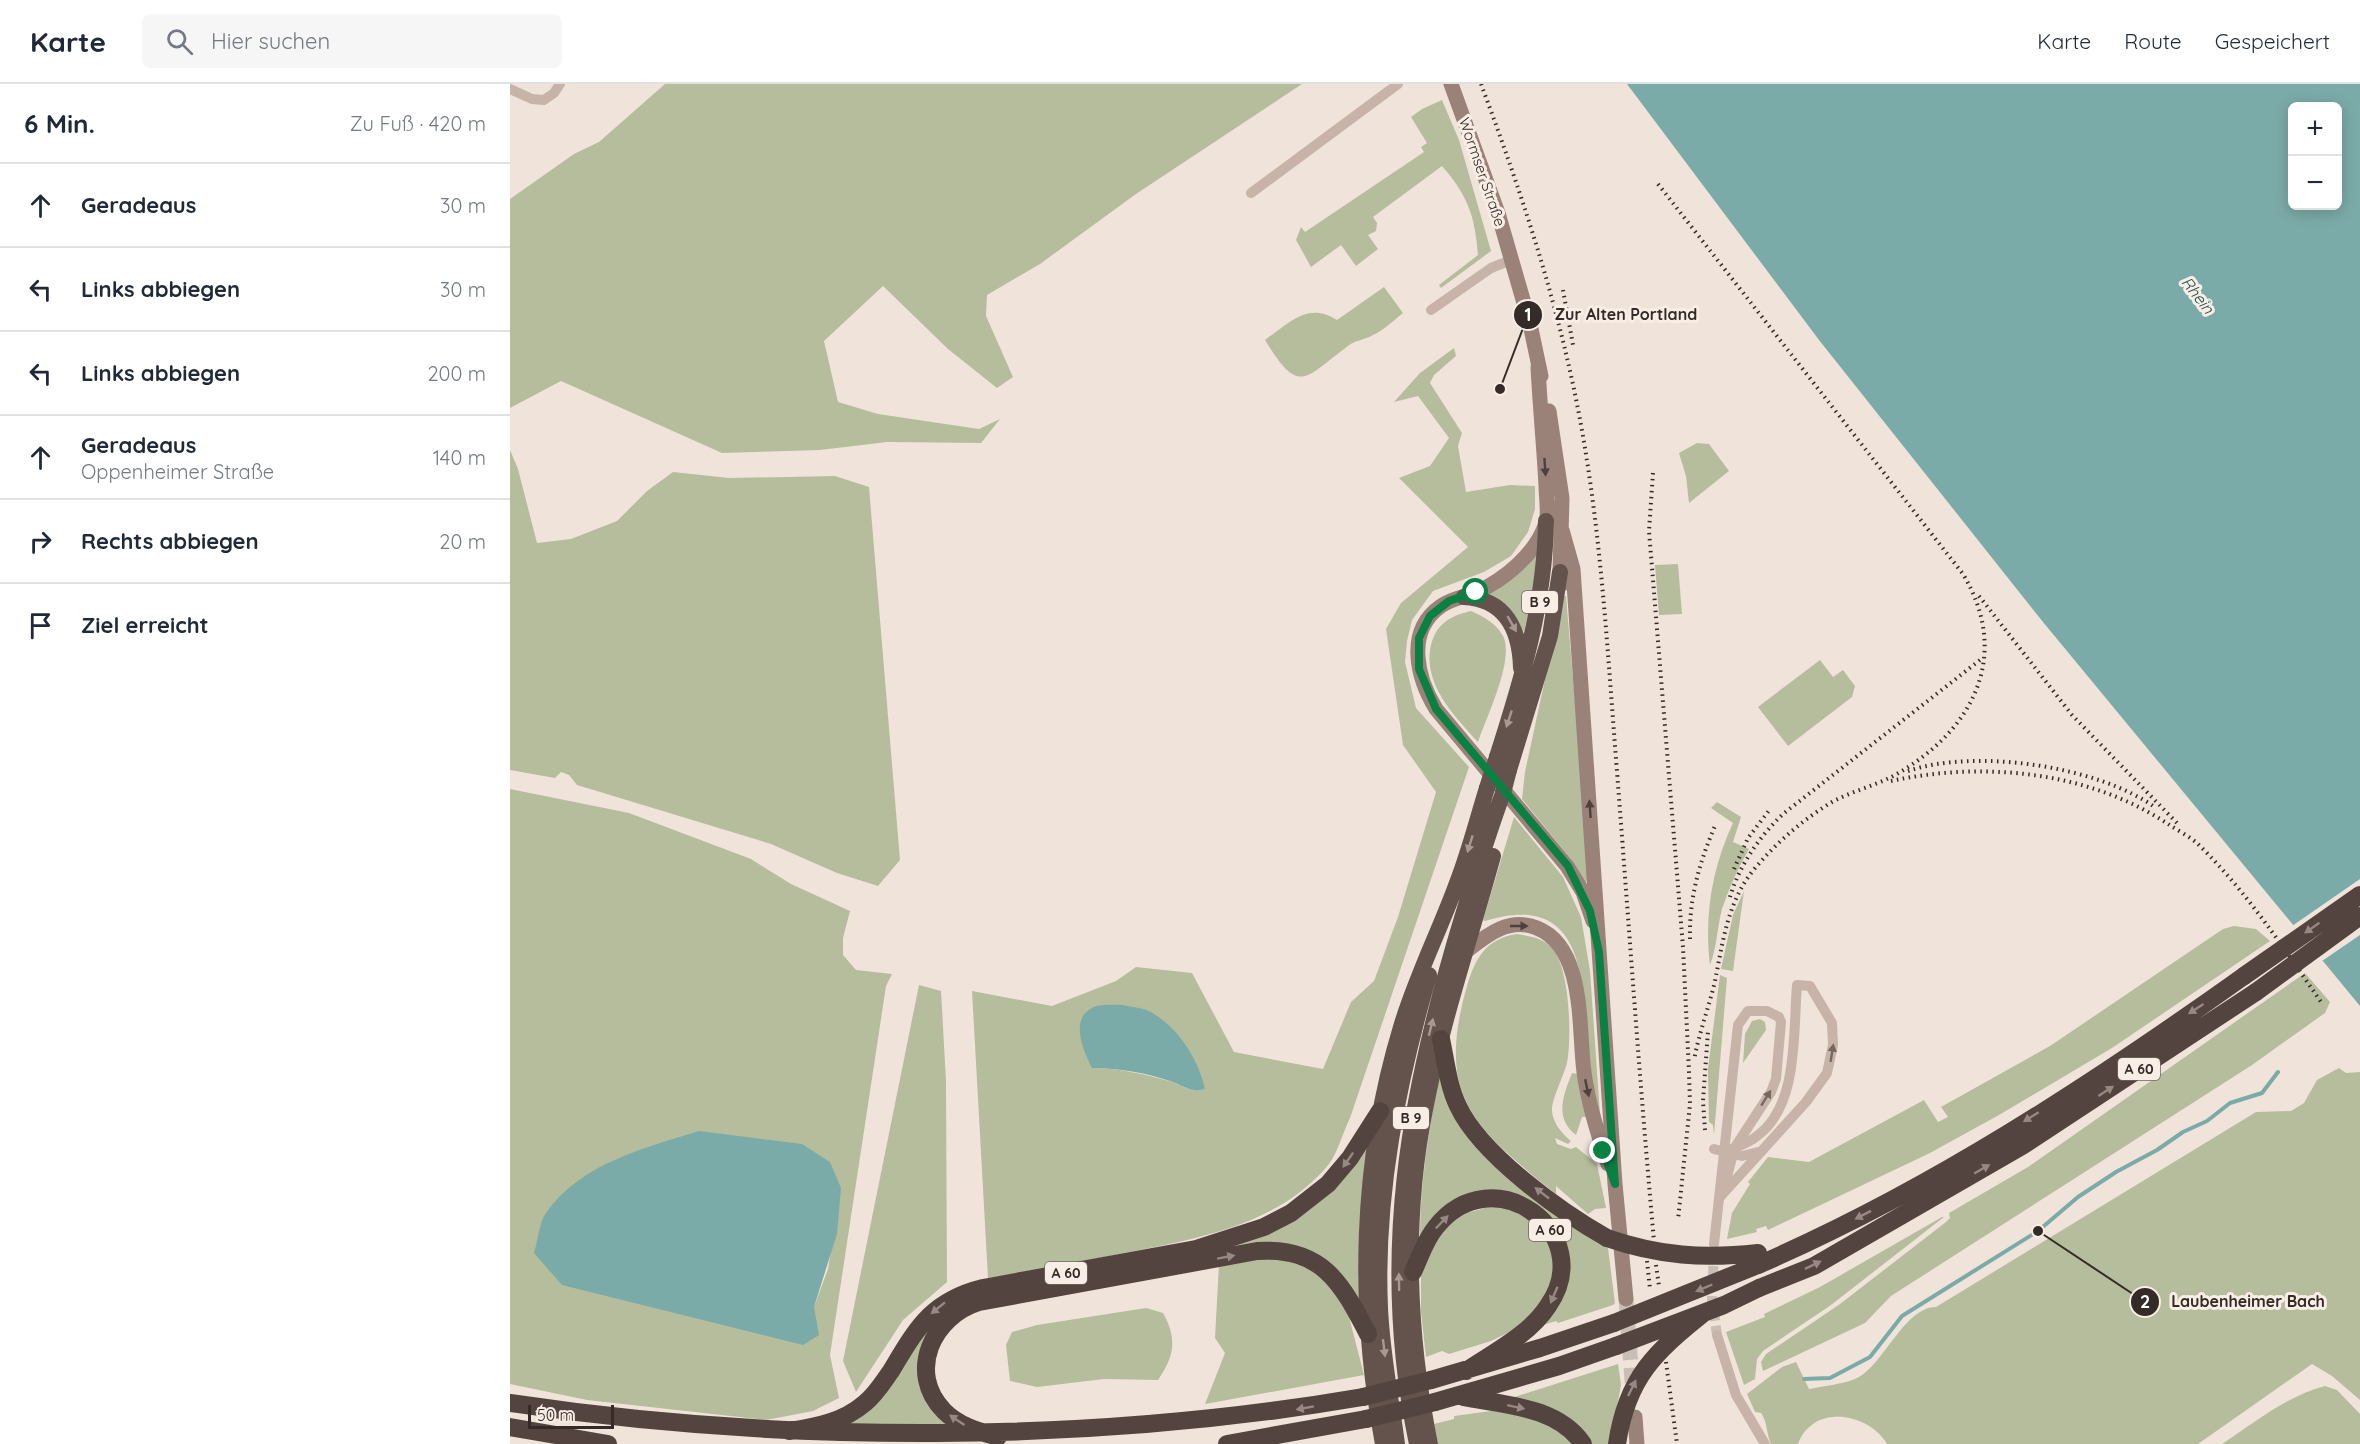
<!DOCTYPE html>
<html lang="de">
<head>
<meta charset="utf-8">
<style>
	:root { --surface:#fff; --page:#f6f6f7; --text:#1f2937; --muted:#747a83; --line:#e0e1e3 }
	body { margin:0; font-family:Quicksand,sans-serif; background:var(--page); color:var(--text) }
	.controls { position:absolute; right:18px; top:18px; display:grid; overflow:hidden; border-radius:9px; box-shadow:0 3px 15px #0003 }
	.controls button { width:54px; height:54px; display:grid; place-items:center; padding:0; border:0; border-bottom:2px solid var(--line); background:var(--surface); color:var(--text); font:30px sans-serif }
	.scale { position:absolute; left:18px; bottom:15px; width:86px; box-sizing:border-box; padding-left:6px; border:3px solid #342a27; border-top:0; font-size:16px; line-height:21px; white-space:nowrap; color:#342a27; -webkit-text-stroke:4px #f8eee6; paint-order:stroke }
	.stop { position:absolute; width:18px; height:18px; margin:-14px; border:4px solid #0b8043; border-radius:50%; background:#fff }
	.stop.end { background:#0b8043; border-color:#fff; box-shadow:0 2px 6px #0008 }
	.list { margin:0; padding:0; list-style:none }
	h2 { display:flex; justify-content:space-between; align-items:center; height:78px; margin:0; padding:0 24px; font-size:26px }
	h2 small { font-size:20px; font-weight:400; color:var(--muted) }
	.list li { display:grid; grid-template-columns:39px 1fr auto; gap:18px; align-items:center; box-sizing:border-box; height:84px; padding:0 24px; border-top:2px solid var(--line) }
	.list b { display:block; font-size:22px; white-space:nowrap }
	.list p { margin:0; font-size:20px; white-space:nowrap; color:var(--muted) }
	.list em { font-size:20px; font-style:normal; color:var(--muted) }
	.icon { flex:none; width:33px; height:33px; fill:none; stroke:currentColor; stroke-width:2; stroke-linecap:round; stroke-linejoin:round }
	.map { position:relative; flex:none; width:1850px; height:1360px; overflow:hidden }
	header { display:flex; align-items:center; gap:36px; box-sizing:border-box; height:84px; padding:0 30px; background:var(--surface); border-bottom:2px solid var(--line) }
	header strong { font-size:28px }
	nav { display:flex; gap:33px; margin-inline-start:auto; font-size:21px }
	.search { width:420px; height:54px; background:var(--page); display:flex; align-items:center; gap:15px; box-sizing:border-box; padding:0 21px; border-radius:9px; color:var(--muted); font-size:22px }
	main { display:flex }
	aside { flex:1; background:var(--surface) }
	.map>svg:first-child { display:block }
	.green { fill:#b5bd9c; fill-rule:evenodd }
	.water { fill:#7baba8; fill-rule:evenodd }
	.pier { fill:#f0e4da }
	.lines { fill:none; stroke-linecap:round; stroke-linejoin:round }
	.stream { stroke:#7baba8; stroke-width:4 }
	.minor-tunnel { stroke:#cabfb6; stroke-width:10; stroke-dasharray:10 5; stroke-linecap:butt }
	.secondary-tunnel { stroke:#cabfb6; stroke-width:15; stroke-dasharray:15 8; stroke-linecap:butt }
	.minor { stroke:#c7b3a7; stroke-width:10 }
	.secondary { stroke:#9a8279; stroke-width:15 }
	.trunk { stroke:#64524c; stroke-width:16 }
	.motorway { stroke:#54443f; stroke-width:18 }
	.rail { stroke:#342a27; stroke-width:4; stroke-dasharray:1.5 4.5; stroke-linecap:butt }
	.trunk-bridge { stroke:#64524c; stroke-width:16 }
	.motorway-bridge { stroke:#54443f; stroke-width:18 }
	.oneway { fill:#4e403c }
	.oneway2 { fill:#a79891 }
	.oneway3 { fill:#968882 }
	.oneway4 { fill:#766861 }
	.route { stroke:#0b8043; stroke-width:8 }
	.labels { text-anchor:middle; stroke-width:6; stroke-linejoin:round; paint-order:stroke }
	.shield { fill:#f8eee6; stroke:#6f6560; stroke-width:1.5 }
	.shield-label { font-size:14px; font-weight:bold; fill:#342a27 }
	.street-label { font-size:15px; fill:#342a27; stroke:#f8eee6 }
	.water-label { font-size:16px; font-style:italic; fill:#205251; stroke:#f8eee6 }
	.leader { fill:none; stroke:#342a27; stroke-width:2 }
	.callout-dot { fill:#342a27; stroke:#f8eee6; stroke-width:2 }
	.mark-label { font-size:18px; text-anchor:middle; font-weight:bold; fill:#fff }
	.callout-label { font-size:16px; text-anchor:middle; font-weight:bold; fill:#342a27; stroke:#f8eee6; stroke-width:6; stroke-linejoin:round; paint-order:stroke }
</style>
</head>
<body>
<header>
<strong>Karte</strong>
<div class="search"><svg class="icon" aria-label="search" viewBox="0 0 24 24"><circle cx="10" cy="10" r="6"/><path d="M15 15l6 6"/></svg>Hier suchen</div>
<nav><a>Karte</a><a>Route</a><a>Gespeichert</a></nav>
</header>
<main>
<aside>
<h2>6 Min.<small>Zu Fuß · 420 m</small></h2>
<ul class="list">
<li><svg class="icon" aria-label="ahead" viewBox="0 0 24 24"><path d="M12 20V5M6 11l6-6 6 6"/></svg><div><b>Geradeaus</b></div><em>30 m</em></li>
<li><svg class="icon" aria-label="left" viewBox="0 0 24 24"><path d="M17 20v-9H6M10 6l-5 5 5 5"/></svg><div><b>Links abbiegen</b></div><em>30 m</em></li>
<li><svg class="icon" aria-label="left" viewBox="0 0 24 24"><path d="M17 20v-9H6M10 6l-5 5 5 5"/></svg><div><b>Links abbiegen</b></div><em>200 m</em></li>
<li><svg class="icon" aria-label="ahead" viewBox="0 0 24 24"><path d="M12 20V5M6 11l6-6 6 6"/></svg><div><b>Geradeaus</b><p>Oppenheimer Straße</p></div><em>140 m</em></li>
<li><svg class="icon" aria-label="right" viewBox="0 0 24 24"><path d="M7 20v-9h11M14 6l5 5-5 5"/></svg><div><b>Rechts abbiegen</b></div><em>20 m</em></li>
<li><svg class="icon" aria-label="arrive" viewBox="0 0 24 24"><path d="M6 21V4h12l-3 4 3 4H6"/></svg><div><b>Ziel erreicht</b></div></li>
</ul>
</aside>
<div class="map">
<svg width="1850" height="1360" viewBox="0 0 1850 1360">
	<rect width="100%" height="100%" fill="#f0e4da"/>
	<path class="green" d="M155 0H792L626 110 530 180 477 211 476 232 503 293 487 304 438 265 373 202 314 257 328 318 368 330 469 345 490 335 471 359 377 358 310 366 212 369 51 297 0 324V115L64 70 89 58Z
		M932 16 949 56 981 167 931 204 929 201 968 171C965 132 958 112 932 82L863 133 867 139 866 147 858 151 868 165 846 182 831 161 801 183 786 156 791 143 795 148 914 68 911 63 917 59 901 33 912 25Z
		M874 203 893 229C884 236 874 246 863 251 855 256 845 256 838 262 794 294 790 313 755 256 779 239 798 217 827 236Z
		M944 264 946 272 924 291 920 299 952 349 948 362 956 408 1000 401 1025 402V425L1018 448 1001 472 974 488 923 507 902 536 897 557 895 578 906 624 959 683 840 1034C833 1048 828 1068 819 1080 767 1144 679 1156 604 1171 562 1179 521 1188 478 1194L462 907 542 922 606 897 626 883 682 889 724 968 813 985 841 918 864 897 888 833 926 708 893 661 876 545 891 519 958 463 889 394 920 382 939 354 908 312 884 318 910 289ZM668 952 695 1005C680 1009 672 1001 659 997 634 990 608 984 582 984Z
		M1187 359 1199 360 1219 387 1179 419 1176 392 1169 369Z
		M0 366 8 385 27 459 61 455 107 437 137 407 163 388 219 394 325 392 359 403 390 776 368 802 327 789 261 760 67 701 59 691 51 688 45 694 0 686Z
		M1028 469 1027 489 1014 548 1000 525 976 509Z
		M1168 480 1172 530 1149 531 1145 481Z
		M1053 512H1056L1080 797 1075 798 1061 775 1012 715 1015 688Z
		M961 527C974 533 986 539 993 552 1005 575 976 634 968 658 944 632 912 599 921 561 927 539 940 532 961 527Z
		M1310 576 1323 593 1333 586 1345 602 1342 613 1278 662 1248 623Z
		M0 705 119 729 241 775 281 800 340 827 333 854V871L346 886 382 890 376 902 320 1271 329 1314 303 1327 256 1336 77 1316 0 1300ZM331 1104 318 1185 304 1223Z
		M1207 718 1231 733 1223 758 1239 765C1228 784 1219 804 1212 825 1207 844 1207 863 1200 881 1194 831 1202 784 1223 739L1201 724Z
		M1004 733 1053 793 1071 833 1080 887 1090 1030C1086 1015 1081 1000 1079 985 1072 914 1084 803 975 837L973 836Z
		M1234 807 1223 887 1211 885 1223 831Z
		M1724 842 1746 845 1760 857 1602 964 1489 1031 1420 1069 1258 1146 1256 1142 1246 1145 1247 1148 1217 1155 1222 1129 1240 1100 1238 1098 1258 1073 1299 1078 1414 1016 1428 1038 1438 1033 1431 1023 1540 962 1713 845Z
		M1007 850C1019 852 1031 853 1041 863 1060 881 1062 954 1057 979 1054 991 1041 1017 1042 1027 1043 1039 1052 1050 1061 1057L1058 1060 1045 1054 1047 1060 1061 1065 1066 1063 1087 1080 1096 1124 1085 1125 1078 1130 1046 1102V1110C964 1044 925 1013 957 902 965 874 977 854 1007 850Z
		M1795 889 1820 918 1815 929 1742 981 1381 1212 1355 1239 1253 1287 1251 1278 1256 1270 1330 1220 1436 1138 1440 1134 1439 1129 1518 1083Z
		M1210 891 1217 894 1204 1051 1203 1041 1199 1038 1198 985Z
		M409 901 431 907 436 997 437 1198 393 1236 346 1308 333 1277Z
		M1250 935 1255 938 1256 946 1233 979 1235 950 1242 937Z
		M1829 984 1836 989 1850 988V1316L1822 1292 1802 1280 1688 1360H1377C1359 1329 1303 1319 1288 1360H1261C1256 1349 1258 1339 1251 1329L1245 1328 1237 1310 1272 1283 1286 1278 1299 1305C1314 1302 1336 1300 1349 1293 1375 1278 1395 1223 1426 1223L1746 1028 1781 1027 1794 1019 1807 996Z
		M1062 989 1068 990 1077 1033H1072L1066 1051C1044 1034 1053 1012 1062 989Z
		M929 993 935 1013 952 1045 1065 1144 1098 1164 1105 1219 1103 1221 1048 1239 1046 1237 1033 1241 1057 1178 998 1110 910 1151C910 1098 919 1046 929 993Z
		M854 1065 857 1066 851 1125 849 1215 829 1190 814 1176 788 1163 765 1160 702 1169 470 1213C423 1226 394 1271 420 1318 428 1331 442 1337 450 1346L319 1345C333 1340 345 1335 356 1325 401 1287 403 1228 467 1211L698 1168 749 1151 790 1129 815 1110Z
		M990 1120 1032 1143 1045 1173 1038 1211 1006 1245 981 1257 939 1270 932 1267 916 1273 911 1228V1192L926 1151 945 1132Z
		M1432 1133H1434L1321 1221 1253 1267 1247 1275 1245 1295 1234 1301 1216 1248 1255 1233 1254 1230 1310 1203Z
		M781 1172 811 1186 835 1217 854 1291 695 1320 715 1269 705 1254 709 1180Z
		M636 1224 653 1229C667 1254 665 1272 648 1296L594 1295 527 1303 500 1297 496 1261 502 1248 527 1241Z
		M1108 1280 1111 1301 1100 1360H1079L995 1316Z
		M1815 1302 1827 1306 1850 1330V1360H1712C1745 1338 1777 1312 1815 1302Z
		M981 1327 997 1328 1042 1340 1065 1360H928L924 1340 944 1335V1332Z"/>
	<path class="water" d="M1117 0H1850V922L1533 538 1309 256ZM1782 22H1828V122H1782Z
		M613 921C622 923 636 924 644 930 670 946 689 977 695 1005 681 1009 674 1002 660 997 636 989 608 984 582 984 574 968 558 934 584 923 592 920 604 921 613 921Z
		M189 1047 292 1060 320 1078 331 1104 327 1150 304 1223 309 1251 293 1261 52 1201 24 1169C28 1157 29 1138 36 1129 71 1079 135 1064 189 1047Z"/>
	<path class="pier" d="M1850 795V851L1812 877 1782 842Z"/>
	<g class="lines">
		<path class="stream" d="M1294 1295 1320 1294 1360 1273 1392 1232 1528 1147 1568 1113 1606 1088 1647 1066 1673 1048 1697 1037 1720 1019 1752 1009 1768 988"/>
		<path class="minor-tunnel" d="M1204 1167 1202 1215 1207 1251"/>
		<path class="secondary-tunnel" d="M1116 1215 1123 1310"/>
		<path class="minor" d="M0 5 22 15 34 16 44 9 50 0
			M741 109 888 0
			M921 226 981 184 1001 176
			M1204 1065 1232 1072 1252 1067
			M1210 1113 1296 1018 1317 989 1323 961 1322 939 1300 902 1287 901C1283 948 1289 1022 1247 1052 1238 1060 1225 1063 1214 1068
			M1204 1160 1228 941 1238 927H1257L1269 933 1271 938 1266 995 1261 1008 1225 1063 1213 1107
			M1207 1251 1226 1311 1255 1360"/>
		<path class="secondary" d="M941 0 988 129 1020 240 1031 292
			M1028 283C1030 323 1034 363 1036 402 1036 413 1039 429 1036 439 1026 470 994 496 965 509 954 513 942 514 931 522 895 547 907 594 926 625L1057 782 1073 808 1083 837
			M1039 327 1052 414 1050 488 1055 499
			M1052 446 1063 485 1105 1100 1116 1215
			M958 866C978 850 1000 833 1027 844 1076 864 1068 944 1074 988 1078 1019 1088 1051 1098 1080
			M1125 1333 1127 1360"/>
		<path class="trunk" d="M954 513C996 515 1010 546 1011 584
			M987 673C1012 595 1035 520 1036 437
			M999 686 1040 552 1050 488
			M873 1360C847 1222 850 1078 891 943 906 893 929 848 947 799 959 768 967 736 977 704
			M887 1360C881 1315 872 1270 870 1224 865 1111 888 999 919 891
			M907 1360C868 1175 898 1012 952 834 965 792 978 750 993 709
			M920 1360C898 1252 893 1135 915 1026 931 940 960 856 983 772"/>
		<path class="motorway" d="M931 955C936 978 938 1001 948 1022 971 1071 1051 1128 1097 1154
			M1248 1181C1421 1106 1581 1001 1734 892
			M903 1188C910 1173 915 1156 926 1143 983 1071 1089 1149 1038 1222 1019 1251 984 1268 956 1287
			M1249 1204 1304 1182 1512 1062 1746 908
			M921 1296 1030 1264 1104 1239
			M953 1313C994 1321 1047 1322 1073 1360
			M925 1318 1049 1282 1106 1262
			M0 1319C274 1360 579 1360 853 1313
			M0 1343 98 1360
			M279 1347C306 1343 333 1338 355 1319 366 1310 373 1298 381 1287 407 1244 421 1217 473 1204L686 1165 754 1143 781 1129 818 1100 840 1074 870 1027
			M488 1353C468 1347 449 1342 434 1327 396 1288 423 1232 469 1218L747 1167C812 1163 831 1198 858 1250
			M717 1360 856 1335"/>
		<path class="rail" d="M971 0C1009 102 1043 204 1065 310 1089 426 1096 545 1105 662 1118 827 1129 992 1144 1157
			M1148 100 1453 490C1502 572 1463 647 1385 691 1365 702 1342 707 1322 718 1294 735 1268 757 1246 783 1218 815 1213 857 1205 897 1199 923 1189 949 1184 976
			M1053 206 1063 261
			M1143 389 1139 447 1173 863 1179 988 1180 1020 1168 1136
			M1469 512 1562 631 1667 739
			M1398 687C1466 664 1588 682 1646 724
			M1381 697C1473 677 1578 687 1658 740 1667 746 1679 752 1688 760 1736 807 1773 863 1811 918
			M1224 785 1238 754 1261 724
			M1220 813C1229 782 1249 753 1273 730L1470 576
			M1180 855C1179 815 1189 779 1205 742
			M1195 1046 1193 1017 1198 947
			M1137 1177 1140 1205
			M1146 1181 1149 1202
			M1156 1278 1167 1360"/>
		<path class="trunk-bridge" d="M977 704 987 673
			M993 709 999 686"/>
		<path class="motorway-bridge" d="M1734 892 1850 811
			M1746 908 1850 832
			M1097 1154C1149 1172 1194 1175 1248 1169
			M1104 1239 1248 1181
			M1106 1262 1214 1221 1249 1204
			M853 1313 921 1296
			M856 1335 925 1318
			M1107 1360C1117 1293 1145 1268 1195 1228"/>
	</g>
	<defs><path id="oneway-solid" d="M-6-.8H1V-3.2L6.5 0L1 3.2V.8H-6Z" transform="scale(1.5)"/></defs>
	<g class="oneway">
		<use href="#oneway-solid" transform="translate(1035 383) rotate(86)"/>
		<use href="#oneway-solid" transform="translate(1080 725) rotate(-94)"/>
		<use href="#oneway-solid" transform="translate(1009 842)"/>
		<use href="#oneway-solid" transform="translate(1077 1004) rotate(78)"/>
	</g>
	<g class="oneway2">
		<use href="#oneway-solid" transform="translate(1002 540) rotate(60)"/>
		<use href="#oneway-solid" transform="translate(999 635) rotate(108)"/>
		<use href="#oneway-solid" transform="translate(960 760) rotate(107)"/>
		<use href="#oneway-solid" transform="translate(921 943) rotate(-76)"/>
		<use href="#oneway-solid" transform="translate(889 1198) rotate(-91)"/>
		<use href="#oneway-solid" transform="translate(874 1264) rotate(83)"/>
	</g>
	<g class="oneway3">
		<use href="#oneway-solid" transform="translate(1802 844) rotate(145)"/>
		<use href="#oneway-solid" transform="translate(1686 925) rotate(147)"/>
		<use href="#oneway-solid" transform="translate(1596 1007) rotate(-33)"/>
		<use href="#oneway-solid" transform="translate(1521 1033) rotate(148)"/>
		<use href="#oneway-solid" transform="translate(838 1076) rotate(125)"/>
		<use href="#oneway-solid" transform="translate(1472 1085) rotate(-30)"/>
		<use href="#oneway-solid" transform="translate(1032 1109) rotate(-142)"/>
		<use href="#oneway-solid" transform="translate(1353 1131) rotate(153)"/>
		<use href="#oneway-solid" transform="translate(932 1138) rotate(-46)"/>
		<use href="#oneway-solid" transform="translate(716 1173) rotate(-10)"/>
		<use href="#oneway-solid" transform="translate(1303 1181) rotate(-26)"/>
		<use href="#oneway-solid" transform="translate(1194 1204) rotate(157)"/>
		<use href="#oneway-solid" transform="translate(1044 1211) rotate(113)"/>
		<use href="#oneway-solid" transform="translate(428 1224) rotate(141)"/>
		<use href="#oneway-solid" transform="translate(1122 1304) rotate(-64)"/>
		<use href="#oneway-solid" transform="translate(1006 1323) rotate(12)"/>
		<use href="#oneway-solid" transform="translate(795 1324) rotate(170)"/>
		<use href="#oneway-solid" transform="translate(447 1336) rotate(-146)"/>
	</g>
	<g class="oneway4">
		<use href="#oneway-solid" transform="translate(1322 969) rotate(-81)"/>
		<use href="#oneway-solid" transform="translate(1256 1014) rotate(-58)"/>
	</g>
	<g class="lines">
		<path class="route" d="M966 508 939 517 920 532 909 554V585L926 625 1058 782 1080 827 1089 868 1105 1100 1093 1067"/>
	</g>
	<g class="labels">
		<g class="shield">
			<rect x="1012" y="507" width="36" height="22" rx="4.5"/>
			<rect x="1608" y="974" width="42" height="22" rx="4.5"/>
			<rect x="883" y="1023" width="36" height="22" rx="4.5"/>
			<rect x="1019" y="1135" width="42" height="22" rx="4.5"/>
			<rect x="535" y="1178" width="42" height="22" rx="4.5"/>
		</g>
		<g class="shield-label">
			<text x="1030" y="523">B 9</text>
			<text x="1629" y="990">A 60</text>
			<text x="901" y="1039">B 9</text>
			<text x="1040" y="1151">A 60</text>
			<text x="556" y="1194">A 60</text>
		</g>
		<g class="street-label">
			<text transform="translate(972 88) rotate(71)" y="5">Wormser Straße</text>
		</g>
		<g class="water-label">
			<text transform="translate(1688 211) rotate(52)" y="6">Rhein</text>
		</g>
	</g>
	<path class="leader" d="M990 305L1018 231M1528 1147L1635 1218"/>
	<g class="callout-dot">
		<circle cx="990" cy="305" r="6"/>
		<circle cx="1528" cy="1147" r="6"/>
		<circle cx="1018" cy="231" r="15"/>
		<circle cx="1635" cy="1218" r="15"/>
	</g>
	<g class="mark-label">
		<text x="1018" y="237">1</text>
		<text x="1635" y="1224">2</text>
	</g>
	<g class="callout-label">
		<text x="1116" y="236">Zur Alten Portland</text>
		<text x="1738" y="1223">Laubenheimer Bach</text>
	</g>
</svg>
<div class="controls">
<button>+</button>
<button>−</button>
</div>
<div class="scale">50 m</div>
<div class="stop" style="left:966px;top:508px"></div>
<div class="stop end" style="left:1093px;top:1067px"></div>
</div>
</main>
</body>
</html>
